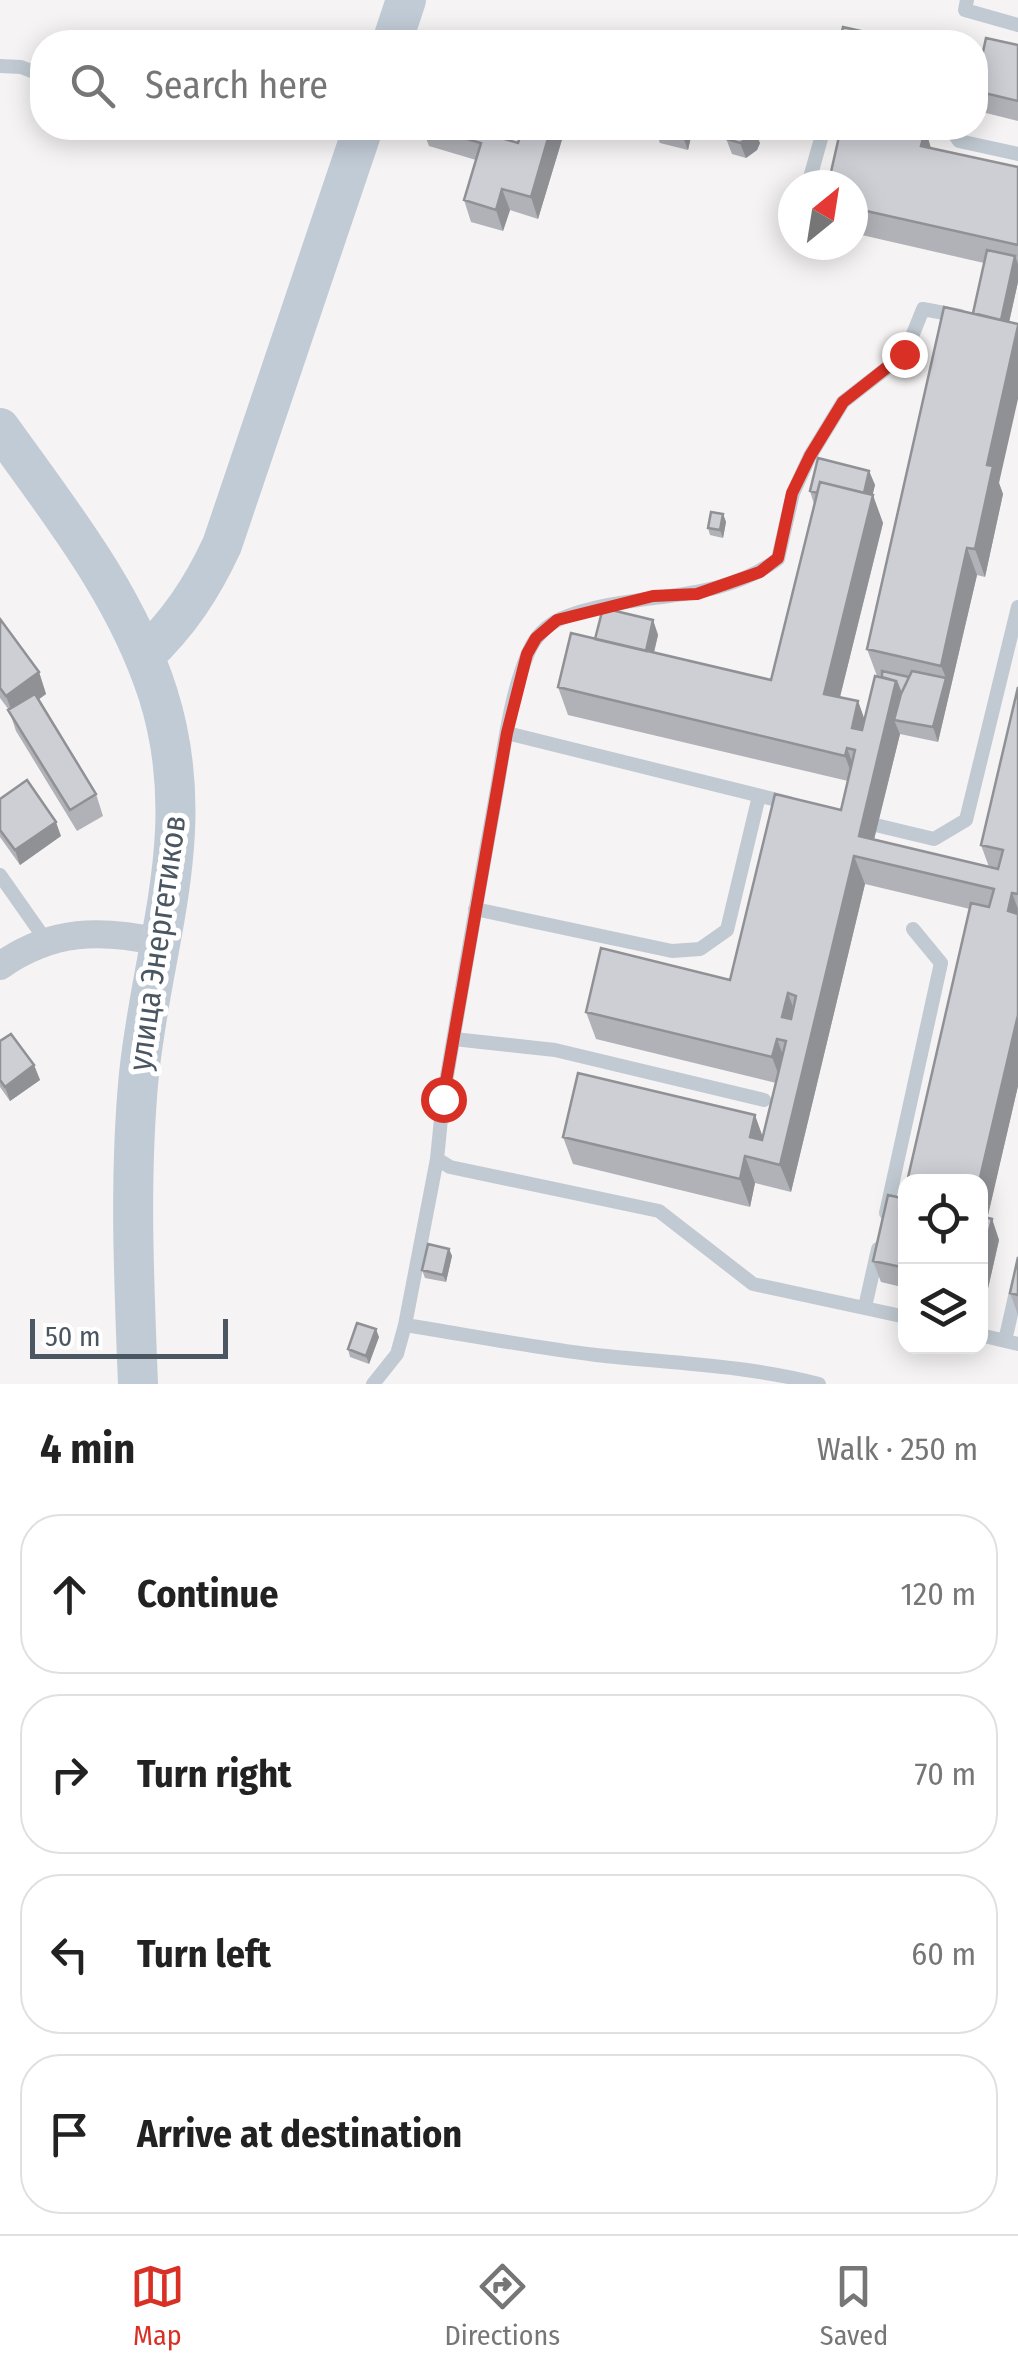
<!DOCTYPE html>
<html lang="en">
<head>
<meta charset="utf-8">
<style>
	:root { --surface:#fff; --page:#f2f2f2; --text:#222; --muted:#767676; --line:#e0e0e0; --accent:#d93025 }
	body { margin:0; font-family:"Fira Sans Condensed",sans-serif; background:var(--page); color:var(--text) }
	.controls { position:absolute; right:30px; bottom:30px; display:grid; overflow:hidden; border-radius:20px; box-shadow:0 5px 25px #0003 }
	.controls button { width:90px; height:90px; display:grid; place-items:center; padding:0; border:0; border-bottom:2px solid var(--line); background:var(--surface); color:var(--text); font:50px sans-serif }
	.compass { position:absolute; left:778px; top:170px; width:90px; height:90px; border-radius:50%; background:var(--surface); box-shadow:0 5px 25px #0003; rotate:30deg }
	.scale { position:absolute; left:30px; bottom:25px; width:198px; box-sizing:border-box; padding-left:10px; border:5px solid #4a5661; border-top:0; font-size:28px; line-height:35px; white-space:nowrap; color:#4a5661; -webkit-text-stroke:8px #fff; paint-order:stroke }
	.stop { position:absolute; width:30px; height:30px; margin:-22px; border:8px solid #d93025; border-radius:50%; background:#fff }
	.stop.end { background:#d93025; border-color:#fff; box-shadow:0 2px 10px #0008 }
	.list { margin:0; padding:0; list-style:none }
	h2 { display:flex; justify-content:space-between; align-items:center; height:130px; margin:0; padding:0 40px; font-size:42px }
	h2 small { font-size:32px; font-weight:400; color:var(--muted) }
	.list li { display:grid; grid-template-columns:65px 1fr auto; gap:30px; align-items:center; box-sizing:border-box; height:160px; margin:0 20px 20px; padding:0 20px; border:2px solid var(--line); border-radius:40px }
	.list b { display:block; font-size:38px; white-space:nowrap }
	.list em { font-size:32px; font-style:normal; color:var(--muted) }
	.icon { flex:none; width:55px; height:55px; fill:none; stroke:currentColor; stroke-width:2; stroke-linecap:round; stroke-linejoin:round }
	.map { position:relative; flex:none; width:1018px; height:1384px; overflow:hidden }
	.search { position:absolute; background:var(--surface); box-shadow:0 5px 25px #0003; left:30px; right:30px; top:30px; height:110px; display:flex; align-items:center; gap:25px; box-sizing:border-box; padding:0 35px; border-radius:40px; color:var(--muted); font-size:38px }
	.sheet { height:850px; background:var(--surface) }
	nav { display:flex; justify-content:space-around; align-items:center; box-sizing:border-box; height:140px; border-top:2px solid var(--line); background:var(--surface); font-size:28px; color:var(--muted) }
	nav a { display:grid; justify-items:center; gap:5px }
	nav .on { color:var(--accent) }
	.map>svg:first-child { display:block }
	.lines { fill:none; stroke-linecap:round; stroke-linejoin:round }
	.lane { stroke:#c1cad2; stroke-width:14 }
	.street { stroke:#c1cad2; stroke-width:28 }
	.secondary { stroke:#c1cbd6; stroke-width:40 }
	.wall { fill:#b0b2b7 }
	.shaded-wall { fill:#909195 }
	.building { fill:#cdcfd5; stroke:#909195; stroke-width:2.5; fill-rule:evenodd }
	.route { stroke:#d93025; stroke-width:12 }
	.labels { text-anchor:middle; stroke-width:10; stroke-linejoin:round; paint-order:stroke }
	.street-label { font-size:32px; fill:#4a5661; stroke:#fff }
</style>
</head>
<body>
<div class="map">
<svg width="1018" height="1384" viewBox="0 0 1018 1384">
	<rect width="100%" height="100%" fill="#f5f3f3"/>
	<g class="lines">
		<path class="lane" d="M967 0 965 10 1018 25
			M0 66 21 67 42 75
			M950 128 959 141 1018 154
			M808 185 824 128
			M507 733 789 803
			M863 822 934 839 966 820 1018 607
			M0 875 47 942
			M475 909 672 951 700 949 727 930 759 796
			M454 1039 555 1050 764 1100
			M437 1159 450 1167 659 1211 753 1284 906 1317
			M886 1213 941 963 913 929
			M865 1307 878 1249
			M405 1325C468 1335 532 1347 596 1355 670 1363 746 1365 819 1384
			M980 1335 1018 1344
			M1005 1341 1018 1283
			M373 1384 397 1354 405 1325 437 1159 443 1099C460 1001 476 904 494 806 503 757 509 696 529 651 535 637 547 625 560 619 631 589 714 607 778 559L793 493 810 456 843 402 905 354 923 309 960 316"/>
		<path class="street" d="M0 966C52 929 101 929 160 942"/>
		<path class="secondary" d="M392 42 406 0
			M0 428C60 512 126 594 158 694 201 830 153 940 139 1074 129 1177 134 1281 138 1384
			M144 656C179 623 202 588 222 545L363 128"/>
	</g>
	<path class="wall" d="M1018 45V121L982 112 976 96V84Z
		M422 128H504L501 138 518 143 523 128H562L564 133 538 219 510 210 503 231 471 222 464 200 476 160 429 146Z
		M654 128H693L688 150 660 143Z
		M722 128 760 143 757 150 746 158 732 154Z
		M841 128H925L931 148 1018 167V282L1009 322 999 483 1003 494 985 577 977 575 938 742 900 734 874 839 989 867 981 845 1018 687V1086L987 1218 992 1219 999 1240 984 1306H980V1182L970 909 865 884 791 1192 755 1183 750 1207 573 1164 563 1137 763 1136 776 1083 596 1039 586 1012 730 980 841 810 848 781 568 715 558 687 595 639 653 620 658 635 654 653 771 680 814 504 810 491 869 471 875 485 872 495 883 523 840 697 858 701 864 719 877 676 867 649 973 313 984 263 853 233V185Z
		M723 514 726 522 723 538 710 535 708 528Z
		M0 619 39 672 46 694 38 700 96 794 103 816 77 831 16 731 9 710 0 698Z
		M0 799 61 836 20 865 0 837Z
		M0 1041 34 1065 40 1080 10 1101 0 1087Z
		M906 1199V1288L881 1282 873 1261Z
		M449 1249 452 1256 446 1282 425 1278 422 1270Z
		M1018 1257V1315L1010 1293Z
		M379 1337 369 1364 350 1357 348 1349Z"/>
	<path class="shaded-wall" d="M490 128H504L495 156 488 134Z
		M551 128H562L564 133 538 219 531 197Z
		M680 128H693L688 150 680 129Z
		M754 128 760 143 757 150 746 158 740 143Z
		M918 128H925L931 149 921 146Z
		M502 189 510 210 503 231 496 210Z
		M1015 256 1018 264V282L1004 345 998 331Z
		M1018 326V399L999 483 1003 494 985 577 975 549 987 465Z
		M869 471 875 485 867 519 861 504Z
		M873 495 883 523 834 721 824 694Z
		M723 514 726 522 723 538 720 530Z
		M967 548 977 575 938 742 933 727 946 678 941 666Z
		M653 620 658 635 648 676 643 662Z
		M39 672 46 694 14 717 6 696Z
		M896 681 903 701 894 720 900 734 869 860 859 836Z
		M858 701 868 729 862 755 852 728Z
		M847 748 857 776 855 783 845 756Z
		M56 822 61 836 20 865 15 850Z
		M854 856 865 884 791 1192 780 1165Z
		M1012 893 1018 909V938L1008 911Z
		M788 993 798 1021 782 1017Z
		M1018 1015V1086L983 1237 980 1230 979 1182Z
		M777 1039 787 1066 782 1084 772 1057Z
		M34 1065 40 1080 10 1101 5 1087Z
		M755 1115 765 1143 750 1137Z
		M745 1156 755 1183 750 1207 740 1179Z
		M992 1219 999 1240 984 1306 980 1297V1267Z
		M449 1249 452 1256 446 1282 443 1275Z
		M376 1329 379 1337 369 1364 366 1356Z"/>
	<path class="building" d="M843 27 865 32 862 42H850L840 40Z
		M117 32 136 42H111Z
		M880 37 897 41V42H879Z
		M986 38 1018 45V101L976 91V84Z
		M429 128H490L488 134 518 143 523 128H551L531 197 502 189 496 210 464 200 481 143Z
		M722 128H754L752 136 740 143 727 139Z
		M841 128H920L919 132 924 134 921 146 1018 167V245L853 208V185H828Z
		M987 250 1015 256 1001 320 973 313Z
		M944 307 1018 324V326L987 465 993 466 975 549 967 548 941 666 867 649Z
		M818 458 869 471 864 493 820 482 817 493 810 491Z
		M820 482 873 495 824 694 858 701 852 728 862 730 875 676 896 681 859 836 998 869 1003 850 981 845 1018 687V894L1012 893 1008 911 1018 914V1015L979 1182H907L971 903 989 907 994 889 854 856 780 1165 745 1156 740 1179 563 1137 578 1073 755 1115 750 1137 762 1140 786 1041 777 1039 772 1057 586 1012 601 948 730 980 775 794 841 810 855 750 847 748 845 756 558 687 571 633 771 680ZM788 993 796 996 791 1019 782 1017Z
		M711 512 723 514 720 530 708 528Z
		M603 608 653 620 646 651 595 639Z
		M0 619 39 672 6 696 0 688Z
		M882 671 909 677 901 694 896 681 882 677Z
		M912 671 946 678 933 727 894 720 901 694Z
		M35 694 96 794 70 810 8 710Z
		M27 780 56 822 15 850 0 830V799Z
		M11 1034 34 1065 5 1087 0 1080V1041Z
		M888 1195 906 1199V1268L873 1261Z
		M980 1216 992 1219 980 1267Z
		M428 1244 449 1249 443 1275 422 1270Z
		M1018 1257V1295L1010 1293Z
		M357 1323 376 1329 366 1356 348 1349Z"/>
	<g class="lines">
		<path class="route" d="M443 1099 507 733 527 654 536 638 557 620 653 596 697 594 760 572 778 558 792 493 810 456 843 402 904 354"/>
	</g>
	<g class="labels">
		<g class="street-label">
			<text transform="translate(157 943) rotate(-82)" y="11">улица Энергетиков</text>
		</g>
	</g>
</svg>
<div class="controls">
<button><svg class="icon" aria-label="locate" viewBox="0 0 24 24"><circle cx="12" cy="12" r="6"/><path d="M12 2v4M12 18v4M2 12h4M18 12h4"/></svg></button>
<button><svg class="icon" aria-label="layers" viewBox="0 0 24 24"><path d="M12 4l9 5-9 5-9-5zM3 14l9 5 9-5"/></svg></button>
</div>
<svg class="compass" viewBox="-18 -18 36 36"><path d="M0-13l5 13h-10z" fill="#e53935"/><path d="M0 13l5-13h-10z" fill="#767676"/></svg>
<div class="scale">50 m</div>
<div class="stop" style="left:443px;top:1099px"></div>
<div class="stop end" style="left:904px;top:354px"></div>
<div class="search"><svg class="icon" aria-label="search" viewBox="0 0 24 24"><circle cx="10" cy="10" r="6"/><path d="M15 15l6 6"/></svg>Search here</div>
</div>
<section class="sheet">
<h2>4 min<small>Walk · 250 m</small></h2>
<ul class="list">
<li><svg class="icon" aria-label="ahead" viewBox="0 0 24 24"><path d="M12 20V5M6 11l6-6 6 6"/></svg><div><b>Continue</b></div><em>120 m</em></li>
<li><svg class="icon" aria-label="right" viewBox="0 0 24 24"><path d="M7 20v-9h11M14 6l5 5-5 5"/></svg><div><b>Turn right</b></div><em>70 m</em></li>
<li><svg class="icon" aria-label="left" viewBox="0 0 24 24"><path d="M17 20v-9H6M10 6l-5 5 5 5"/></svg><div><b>Turn left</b></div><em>60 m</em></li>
<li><svg class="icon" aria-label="arrive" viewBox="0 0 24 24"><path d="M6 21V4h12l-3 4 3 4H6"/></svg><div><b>Arrive at destination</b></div></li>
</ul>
</section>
<nav>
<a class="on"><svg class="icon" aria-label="map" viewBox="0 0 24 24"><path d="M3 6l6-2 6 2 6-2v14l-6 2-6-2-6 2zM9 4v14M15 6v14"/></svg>Map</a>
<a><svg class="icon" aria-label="directions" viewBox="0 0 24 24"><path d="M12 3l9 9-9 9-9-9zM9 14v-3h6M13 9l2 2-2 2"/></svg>Directions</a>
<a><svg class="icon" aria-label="saved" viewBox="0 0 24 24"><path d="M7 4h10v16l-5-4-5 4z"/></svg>Saved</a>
</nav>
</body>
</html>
